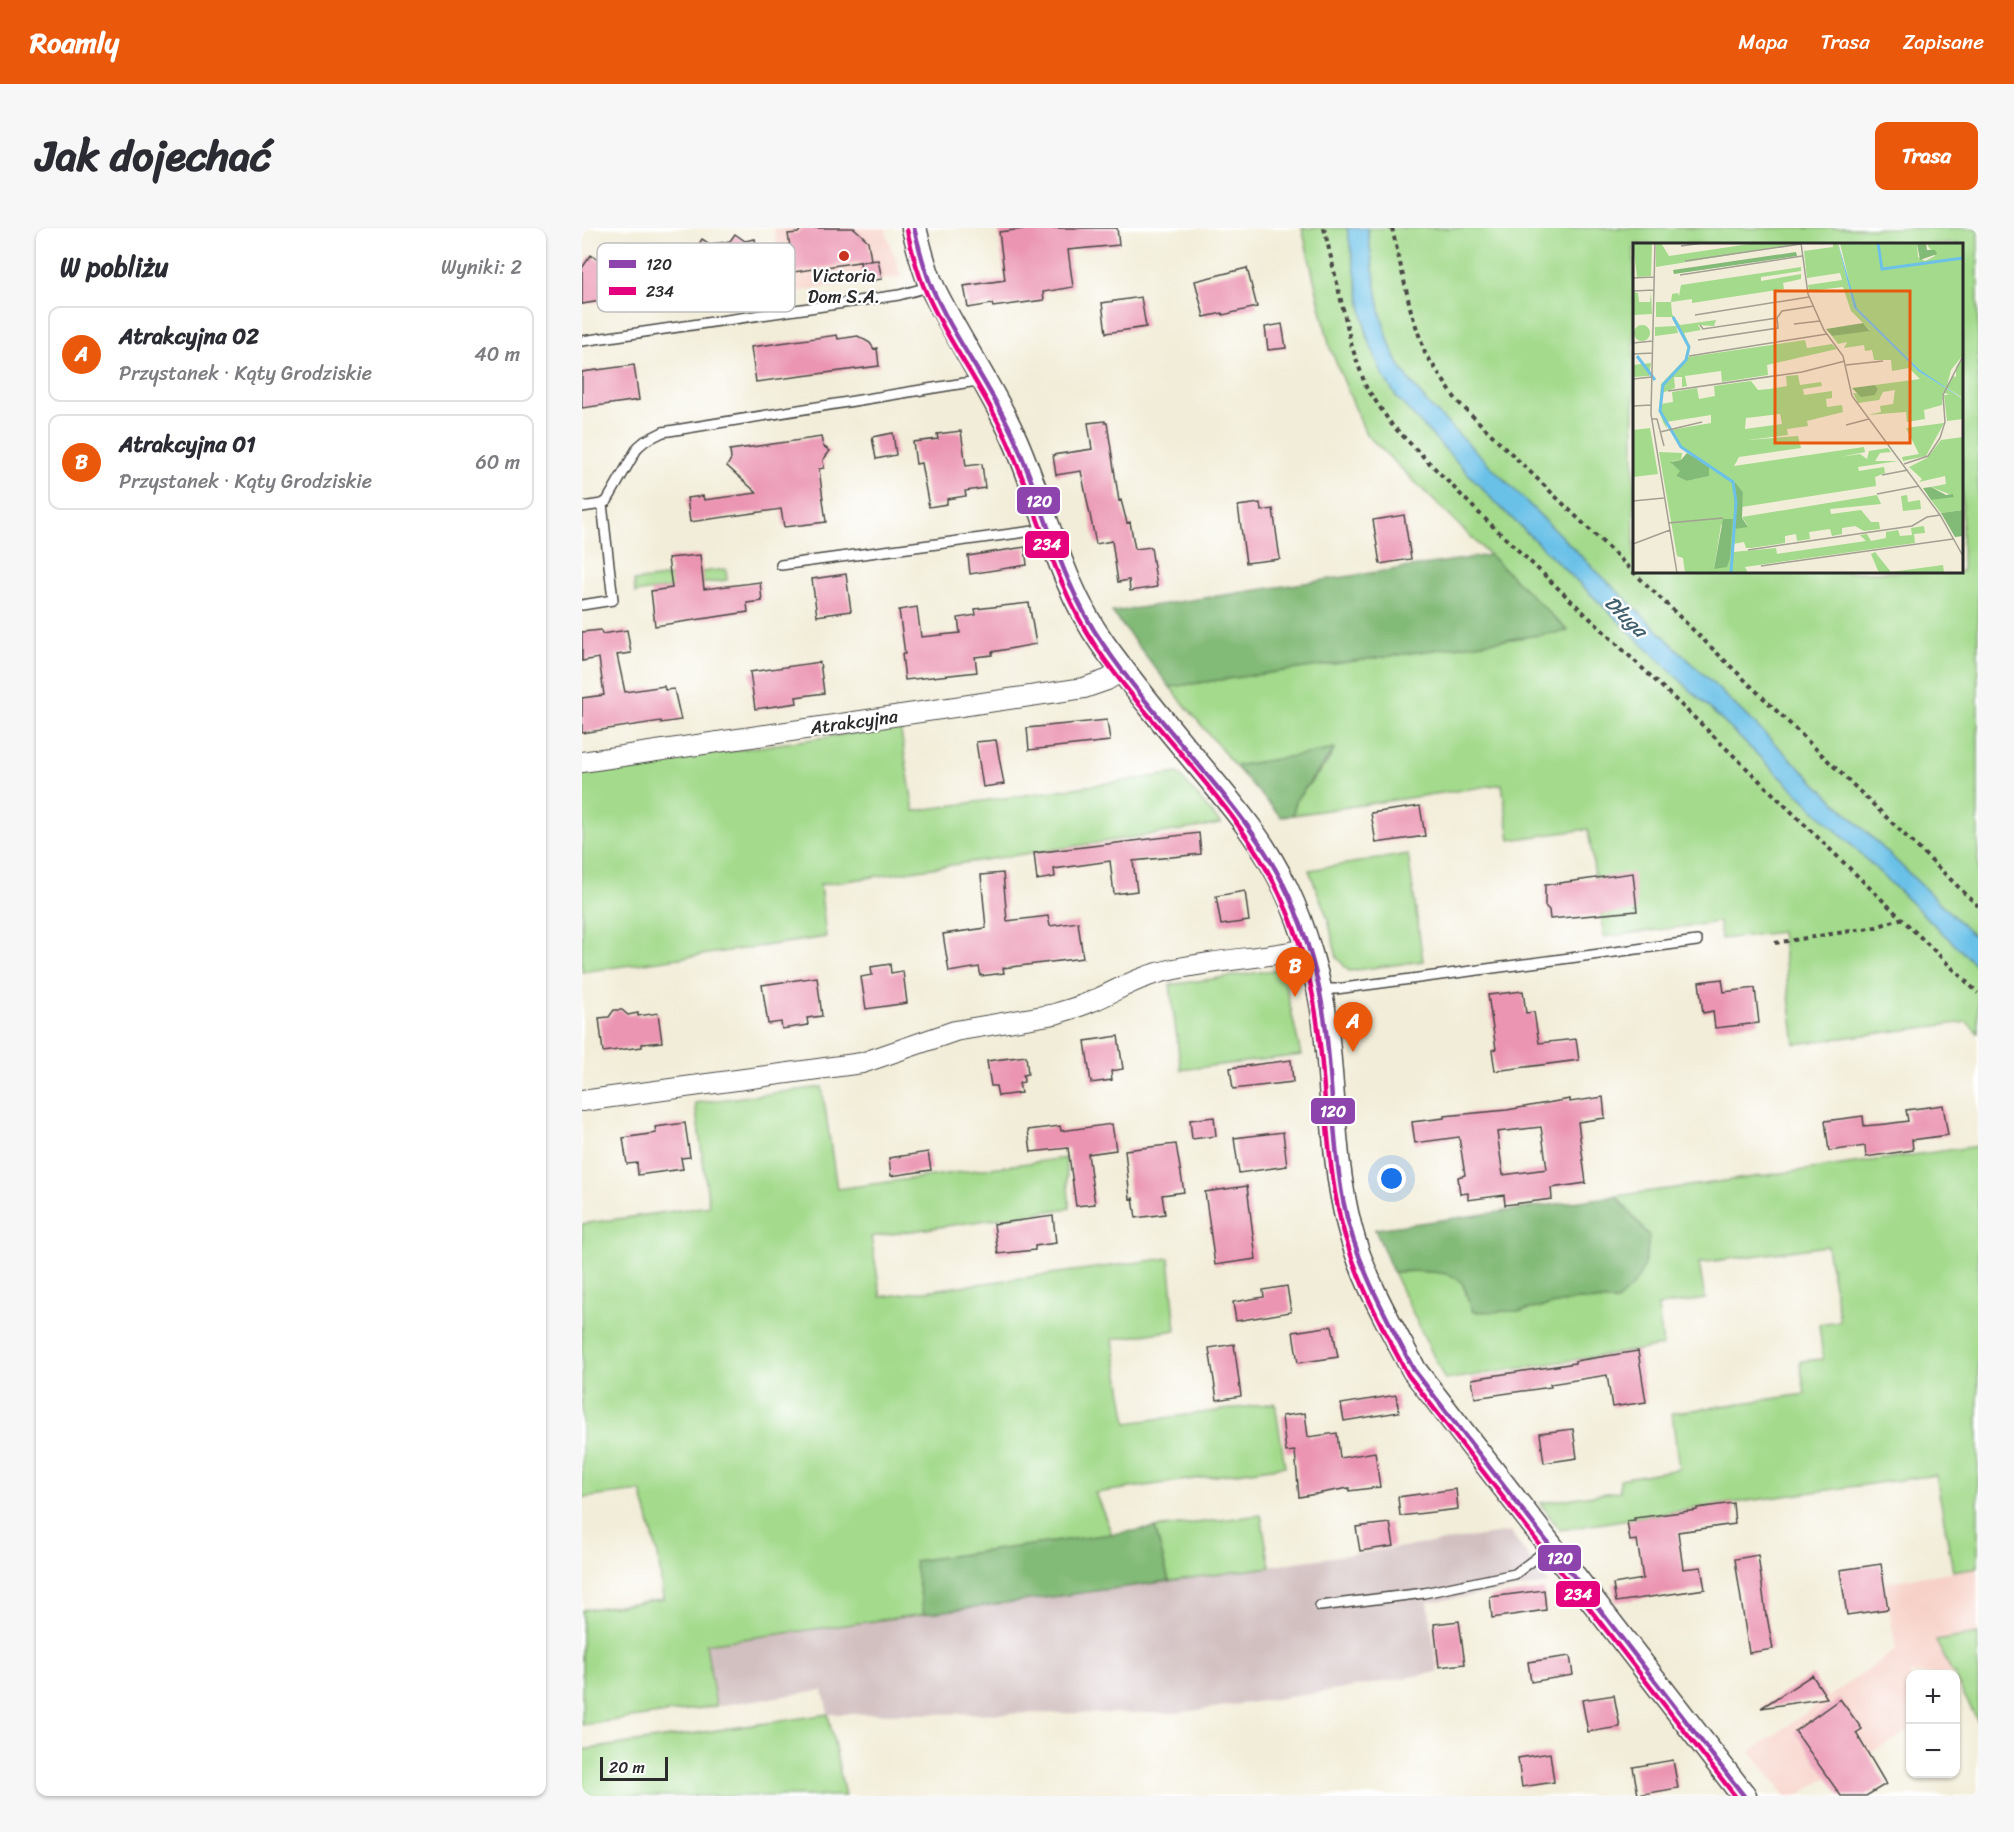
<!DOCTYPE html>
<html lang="pl">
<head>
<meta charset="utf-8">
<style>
	:root { --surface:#fff; --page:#f7f7f7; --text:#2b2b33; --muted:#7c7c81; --line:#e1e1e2; --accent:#ea580c }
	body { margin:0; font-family:Sriracha,sans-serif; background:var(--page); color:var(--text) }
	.controls { position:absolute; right:18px; bottom:18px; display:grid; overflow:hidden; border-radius:12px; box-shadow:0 2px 4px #0004 }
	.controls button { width:54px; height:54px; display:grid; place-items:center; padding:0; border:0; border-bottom:2px solid var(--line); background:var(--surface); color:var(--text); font:30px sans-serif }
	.scale { position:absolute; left:18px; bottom:15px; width:68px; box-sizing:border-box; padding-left:6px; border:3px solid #2b2b2b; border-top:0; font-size:16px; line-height:21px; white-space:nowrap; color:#2b2b2b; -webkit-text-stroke:4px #fff; paint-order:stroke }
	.you { position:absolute; left:810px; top:951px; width:21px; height:21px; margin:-15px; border:4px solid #fff; border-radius:50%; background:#1a73e8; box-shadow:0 0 0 9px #1a73e833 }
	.badge { display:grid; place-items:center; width:39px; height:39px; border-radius:50%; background:var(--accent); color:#fff; font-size:20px; font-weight:700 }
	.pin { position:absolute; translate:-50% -50px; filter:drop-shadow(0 2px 3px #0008) }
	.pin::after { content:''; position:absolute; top:32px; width:21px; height:18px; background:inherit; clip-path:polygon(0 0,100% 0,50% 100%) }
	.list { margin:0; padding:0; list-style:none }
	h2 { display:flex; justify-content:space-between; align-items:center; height:78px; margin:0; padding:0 24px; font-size:26px }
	h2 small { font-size:20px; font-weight:400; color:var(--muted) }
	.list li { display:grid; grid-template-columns:39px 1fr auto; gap:18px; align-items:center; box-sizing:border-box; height:96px; margin:0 12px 12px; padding:0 12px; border:2px solid var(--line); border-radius:12px }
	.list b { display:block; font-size:22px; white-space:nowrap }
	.list p { margin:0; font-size:20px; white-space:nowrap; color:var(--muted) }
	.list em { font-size:20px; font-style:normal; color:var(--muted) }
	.map { position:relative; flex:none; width:1396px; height:1568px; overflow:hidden; border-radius:12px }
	header { display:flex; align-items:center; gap:36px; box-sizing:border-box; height:84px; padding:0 30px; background:var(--accent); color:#fff }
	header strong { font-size:28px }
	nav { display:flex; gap:33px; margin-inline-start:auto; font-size:21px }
	.intro { display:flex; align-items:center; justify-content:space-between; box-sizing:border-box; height:144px; padding:0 36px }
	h1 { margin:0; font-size:42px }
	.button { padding:15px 27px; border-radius:12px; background:var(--accent); color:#fff; font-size:21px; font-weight:700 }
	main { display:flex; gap:36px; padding:0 36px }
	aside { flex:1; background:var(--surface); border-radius:12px; box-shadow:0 2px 4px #0004 }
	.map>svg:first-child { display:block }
	.built { fill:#f7d1c7 }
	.industrial { fill:#d2bfc0 }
	.green { fill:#a3da8b; stroke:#67825b; stroke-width:1.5; fill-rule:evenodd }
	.forest { fill:#82ba77; stroke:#567251; stroke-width:1.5 }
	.water { fill:#6bc1e8; stroke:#4b768a; stroke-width:1.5 }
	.building { fill:#eb95b2; fill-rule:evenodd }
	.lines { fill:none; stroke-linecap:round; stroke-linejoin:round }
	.service-casing { stroke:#494845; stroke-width:12 }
	.minor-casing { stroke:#494845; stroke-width:22 }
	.tertiary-casing { stroke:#494845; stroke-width:27 }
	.path { stroke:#494845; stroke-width:4; stroke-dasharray:4.5 4.5; stroke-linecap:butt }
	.service { stroke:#fff; stroke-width:9 }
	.minor { stroke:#fff; stroke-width:20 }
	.tertiary { stroke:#fff; stroke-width:24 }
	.bus-1-casing { stroke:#fff; stroke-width:9 }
	.bus-2-casing { stroke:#fff; stroke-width:9 }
	.bus-1 { stroke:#8e44ad; stroke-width:4.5 }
	.bus-2 { stroke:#e5007d; stroke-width:4.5 }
	.poi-dot { fill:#c8321e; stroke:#fff; stroke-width:2 }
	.labels { text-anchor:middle; stroke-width:4.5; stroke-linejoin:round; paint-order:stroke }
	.poi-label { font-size:18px; fill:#2b2b2b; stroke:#fff }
	.street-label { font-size:18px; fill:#2b2b2b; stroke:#fff }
	.water-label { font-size:20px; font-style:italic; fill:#41606d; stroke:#fff }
	.inset-river { fill:none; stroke:#6bc1e8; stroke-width:3 }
	.inset-road { fill:none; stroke:#a29f93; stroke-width:1.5 }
	.view { fill:#e8590c; fill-opacity:0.15; stroke:#e8590c; stroke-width:3 }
	.inset-edge { fill:none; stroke:#2b2b2b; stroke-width:3 }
	.key { fill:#fff; stroke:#bfbfbf; stroke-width:1.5 }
	.key-label { font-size:16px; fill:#2b2b2b }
	.line-badge { stroke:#fff; stroke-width:2 }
	.badge-label { font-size:16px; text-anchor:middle; font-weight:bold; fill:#fff }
</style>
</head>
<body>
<header>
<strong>Roamly</strong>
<nav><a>Mapa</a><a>Trasa</a><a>Zapisane</a></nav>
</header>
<div class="intro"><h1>Jak dojechać</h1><a class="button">Trasa</a></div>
<main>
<aside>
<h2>W pobliżu<small>Wyniki: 2</small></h2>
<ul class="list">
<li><span class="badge">A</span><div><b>Atrakcyjna 02</b><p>Przystanek · Kąty Grodziskie</p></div><em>40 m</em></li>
<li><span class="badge">B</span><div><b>Atrakcyjna 01</b><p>Przystanek · Kąty Grodziskie</p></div><em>60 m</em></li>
</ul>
</aside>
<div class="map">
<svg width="1396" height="1568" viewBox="0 0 1396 1568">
	<rect width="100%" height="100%" fill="#fff"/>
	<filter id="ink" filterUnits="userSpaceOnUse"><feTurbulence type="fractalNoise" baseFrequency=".0167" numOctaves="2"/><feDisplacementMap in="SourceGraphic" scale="12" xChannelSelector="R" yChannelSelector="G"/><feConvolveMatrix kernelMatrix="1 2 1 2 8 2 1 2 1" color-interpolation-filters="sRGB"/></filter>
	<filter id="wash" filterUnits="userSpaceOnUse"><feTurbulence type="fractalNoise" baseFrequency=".008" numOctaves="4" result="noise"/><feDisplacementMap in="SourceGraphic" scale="24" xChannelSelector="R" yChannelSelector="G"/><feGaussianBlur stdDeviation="1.35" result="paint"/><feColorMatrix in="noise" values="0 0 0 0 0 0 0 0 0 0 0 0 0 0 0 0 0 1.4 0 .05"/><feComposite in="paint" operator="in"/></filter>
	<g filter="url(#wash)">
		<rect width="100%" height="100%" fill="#f2edd8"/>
		<path class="built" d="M192 0H303L319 49 202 65Z
			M1395 1340 1396 1406 1354 1413 1371 1446H1328V1502L1214 1568H1204L1168 1524 1314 1422 1303 1354Z"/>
		<path class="industrial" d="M928 1304 967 1356 846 1374 856 1444 756 1462 597 1485 246 1486 241 1462 134 1478 123 1417Z"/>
		<path class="green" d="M720 0H765L785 108 815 170 911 272 1396 739V805L1385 794 1213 816 1199 704 1139 711 1137 694 1022 709 1006 601 928 612 920 556 711 587 714 572 747 532 752 522 653 538 588 459 985 403 784 206 748 120Z
			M785 0H1396V712L1004 333 845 175C835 162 825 150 817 137 795 96 793 45 785 0ZM1052 16H1380V344H1052Z
			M144 341 145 352 53 365 52 353Z
			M318 498 332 583 596 545 639 596 238 657 244 709 0 744V545Z
			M826 626 841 733 767 743 755 730 746 691 727 642Z
			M700 741 719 827 599 842 588 757Z
			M240 859 255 961 483 930 488 980 289 1009 299 1069 587 1030 594 1102 531 1111 545 1195 693 1175 703 1238 513 1265 530 1306 333 1333 342 1386 124 1416 134 1478 0 1497V1382L81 1371 76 1327 59 1263 0 1270V996L127 978 113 875Z
			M1396 918V1339L1371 1343 1354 1247 1115 1280 978 1302 958 1275 1038 1263V1251L1097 1241 1090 1185 1223 1166 1218 1133 1241 1131 1237 1096 1258 1093 1245 1018 1117 1035 1123 1071 1076 1078 1081 1118 863 1152 811 1044C827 1043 870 1040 880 1055 883 1059 884 1067 886 1073L939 1083 995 1072 1035 1073 1067 1008 1034 968Z
			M679 1287 688 1339 587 1353 573 1300Z
			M1396 1406V1494L1374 1451V1446H1371L1354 1413Z
			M246 1486 263 1568H0V1522Z"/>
		<path class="forest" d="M908 327 986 403 588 459 530 384Z
			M753 521 714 572 711 587 699 589 653 538Z
			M1034 968 1067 1008C1064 1039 1060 1052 1035 1073L995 1072 939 1083 891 1084C887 1075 885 1061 879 1054 868 1041 827 1043 811 1044L793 1001Z
			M573 1300 587 1353 342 1386 332 1333Z"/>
		<path class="water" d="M765 0H785C793 45 795 96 817 137 825 150 835 162 845 175L1004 333 1396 712V739L911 272 815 170 800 146 785 108Z"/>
		<g id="blocks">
			<path class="building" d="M220 0H272L286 13 289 32 212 44 206 6 216 5Z
				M450 0H535L537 17 486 22 491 59 461 64 462 72 411 79 410 76 386 80 382 58 423 52 417 4Z
				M153 6 163 13 173 11 179 49 110 60 104 22 114 21 120 11 128 16 138 15 148 13Z
				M42 22 52 29 62 27 68 65 0 76V40L9 27 16 32 27 31 37 29Z
				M296 32 300 51 281 54 278 34Z
				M665 40 675 79 641 87 640 85 622 89 613 53Z
				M559 69 564 99 524 105 520 75Z
				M700 96 704 120 686 122 683 99Z
				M255 107 256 111 276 108 288 115 292 121 295 120 297 138 174 154 169 119Z
				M52 137 57 172 0 180V144Z
				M523 193V195H525L537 273 539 272 545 295 548 294 553 321 569 319 575 359 548 363 547 352 536 354 530 313 514 316 499 243 474 247 471 227 510 221 506 195Z
				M379 203 384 238 400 236 403 260 383 263 384 268 365 271V276L347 279 339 235 334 236 331 214 356 211 355 206Z
				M311 205 314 227 294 231 290 209Z
				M239 209 241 218 248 223 241 232 242 240 237 241 244 294 202 299 199 281 108 294 105 270 121 268 122 272 175 265 145 238 149 231 148 222Z
				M678 275 679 283 691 281 698 331 664 335 656 278Z
				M822 287 829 331 798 336 791 292Z
				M443 319 445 337 388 346 386 328Z
				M118 327 122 361 178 354 180 373 165 375 166 384 73 398 69 363 90 360 86 330Z
				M264 346 269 383 235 388 230 351Z
				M447 375 454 416 410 424V427L393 429 395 444 323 452 320 426H323L317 382 335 379 339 409 378 405 376 390 394 387 393 381Z
				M19 402 20 406 45 402 49 425 35 427 43 464 82 458 83 462 92 461 99 492 79 495V493L0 505V470L22 467 17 430 0 433V404Z
				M238 434 242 465 214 469 215 475 173 481 168 444Z
				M525 492 528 513 447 522 445 500Z
				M414 512 422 556 401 559 394 514Z
				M838 578 843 608 794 615 789 585Z
				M617 605 619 626 551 633 555 663 532 666 528 633 472 641 473 649 455 652 452 625Z
				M421 645 425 693 466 688 468 698 496 694 501 730 421 740 422 745 399 748 397 739 367 744 361 706 404 700 399 647Z
				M1051 645 1055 683 968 691 967 682 963 678V657Z
				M663 663 667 693 639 697 634 668Z
				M308 736 309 745 321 743 325 775 284 781 279 749 290 747 289 739Z
				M235 749 240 788 225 790 226 797 200 801 199 794 186 796 180 757Z
				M1140 751 1142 764 1173 760 1177 795 1133 800 1131 783 1121 785 1117 754Z
				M941 763 944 785 952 784 957 815 994 811 997 832 913 843 910 822 914 821 906 767Z
				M32 782H40L46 787 56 785V788L76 785 80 814 60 816V819L21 824 17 790 27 789Z
				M536 808 541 841 529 843 530 852 509 855 503 813Z
				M444 828 446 846 441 847 442 854 437 855 439 865 416 868 414 858H409L405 833Z
				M709 832 711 854 651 861 648 840Z
				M1021 869 1023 890 996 894 1004 955 969 960 970 971 923 977 922 967 886 972V965L878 966 876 949 883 947 877 909 833 915 830 894 862 890V888L925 882 988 871V874ZM959 899 965 941 921 947 915 904Z
				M1361 877 1366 907 1330 912 1331 922 1284 929 1283 918 1247 923 1243 893 1281 888 1282 898 1304 896 1326 893 1324 882Z
				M632 889 634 908 610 911 608 892Z
				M103 895 108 929 99 930 101 941 56 947 55 935 45 936 41 910 74 905 73 899Z
				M530 896 534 922 506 926 513 976 494 978 486 920 449 924 446 902 478 898 479 903Z
				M701 904 705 938 657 945 652 910Z
				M594 916 602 964 580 967 583 986 554 990 551 970 548 971 543 922Z
				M346 924 349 942 309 948 307 930Z
				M665 958 674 1031 633 1037 623 964Z
				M471 988 474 1015 453 1018V1022L416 1026 412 996Z
				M705 1058 709 1084 654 1093 651 1074 682 1069 681 1062Z
				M750 1098 756 1129 716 1135 711 1104Z
				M652 1116 659 1168 635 1172 627 1120Z
				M1056 1123 1064 1174 1030 1179 1025 1147 968 1156 969 1159 893 1170 890 1151 993 1135V1133Z
				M814 1167 817 1184 762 1193 759 1176Z
				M723 1185 726 1209 755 1205 758 1230 793 1224 798 1259 767 1263V1260L717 1269 713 1223 704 1224 700 1188Z
				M991 1201 995 1230 962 1235 958 1205Z
				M874 1261 876 1281 818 1288 816 1269Z
				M1151 1275 1153 1296 1096 1304 1101 1341 1119 1339 1123 1361 1034 1374 1031 1356 1061 1351 1055 1312 1048 1313 1045 1293 1053 1292 1052 1290 1115 1282V1280Z
				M808 1295 812 1318 778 1323 774 1299Z
				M1176 1327 1184 1388H1185L1191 1421 1167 1425 1153 1331Z
				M1299 1336 1306 1381 1265 1387 1258 1342Z
				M962 1362 964 1382 910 1390 908 1369Z
				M877 1393 883 1436 857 1439 852 1396Z
				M988 1428 991 1447 949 1454 946 1434Z
				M1230 1447 1245 1470 1179 1480Z
				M1032 1467 1038 1499 1006 1504 1000 1472Z
				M1258 1471 1280 1501 1274 1505 1304 1556 1284 1568H1259L1213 1503Z
				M968 1525 972 1554 940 1559 936 1530Z
				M1091 1532 1096 1560 1056 1567 1051 1539Z"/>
		</g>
	</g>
	<g filter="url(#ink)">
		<use href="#blocks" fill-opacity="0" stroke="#494845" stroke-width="1.5"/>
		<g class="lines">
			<defs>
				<path id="service" d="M0 113 317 67 350 58
					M0 279 20 276 25 273 56 219 63 213 81 204 401 152
					M199 337 466 301
					M0 377 31 372 20 276
					M740 761H754L1115 713
					M738 1378 842 1365 933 1346 967 1320"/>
				<path id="minor" d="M0 534 502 460 525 452 541 442
					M0 873 280 835 373 803 473 786C485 782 497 779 508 774 531 765 551 751 576 745 624 732 676 731 725 721"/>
				<path id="tertiary" d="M332 0C337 20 342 42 351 61 376 112 410 160 433 212 462 278 479 358 521 416 551 458 584 497 616 536 651 578 680 611 704 661 722 699 738 753 743 795 752 863 750 931 767 997 780 1050 807 1095 832 1142L1162 1568"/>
			</defs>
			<use href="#service" class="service-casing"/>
			<use href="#minor" class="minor-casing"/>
			<use href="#tertiary" class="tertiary-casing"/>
			<path class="path" d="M742 0 770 119 784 159 810 197 899 287 1117 494 1396 765
				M810 0 829 83 843 125 875 173 1396 678
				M1193 715 1294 699 1318 691"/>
			<use href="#service" class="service"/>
			<use href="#minor" class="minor"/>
			<use href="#tertiary" class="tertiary"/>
			<defs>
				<path id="bus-1" d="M332 0C337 19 341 37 348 55 371 110 409 157 433 212 463 280 478 354 521 416 551 460 586 500 620 541 653 580 685 620 706 666 725 707 737 751 743 795 751 854 750 914 761 972 773 1034 803 1087 832 1142L1162 1568"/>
				<path id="bus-2" d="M325 2C329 20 334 39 341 57 364 112 402 160 426 214 456 283 472 356 514 419 572 505 661 580 702 676 717 709 727 744 733 780 744 843 742 907 754 970 765 1034 795 1091 826 1147L1153 1568"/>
			</defs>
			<use href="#bus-1" class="bus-1-casing"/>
			<use href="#bus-2" class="bus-2-casing"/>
			<use href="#bus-1" class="bus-1"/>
			<use href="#bus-2" class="bus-2"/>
		</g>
	</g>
	<circle class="poi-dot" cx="262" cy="28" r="6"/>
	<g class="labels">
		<g class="poi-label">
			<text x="262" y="54">Victoria<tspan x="262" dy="21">Dom S.A.</tspan></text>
		</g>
		<g class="street-label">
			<text transform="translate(272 494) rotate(-8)" y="6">Atrakcyjna</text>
		</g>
		<g class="water-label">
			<text transform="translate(1044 388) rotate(44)" y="7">Długa</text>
		</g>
	</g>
	<g transform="translate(1051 15)">
		<rect width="330" height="330" fill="#f2edd8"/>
		<path d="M0 0H19L18 33 4 34ZM23 0H28L36 13 123 0 165 1 23 24ZM200 0H205L221 65 285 128 330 156V176L314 178 311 152H316L310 149 309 162 291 167 292 176 274 179 273 169 234 172 248 169 247 163 260 161 262 147 250 149 246 157 225 160 220 150 242 152 245 146 242 142 287 136 276 125 259 128 258 117H241L239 107 232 108 231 102 211 105 214 99 205 101 199 93 237 87 218 68 210 44 176 48 175 42 209 37 207 30 174 35 171 8 200 4ZM207 0H284L285 14 292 18 302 13 293 0H330V112L318 127 314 143 320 133 323 134V124L330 114V155L290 130 222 63ZM168 24V28L128 34V38L168 31V36L150 40 151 46 59 60V56L38 59 39 71 47 82 83 77 81 83 65 82 68 87 51 90 57 103 55 114 172 97 174 105 199 101 204 106 134 122 135 132 89 139 88 128 52 133 54 143 49 144V134H41L42 145 29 150 28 161 40 159 39 149 64 145 66 156 82 153 81 143 118 138 125 147 136 146 154 143 153 133 165 132 167 142 188 139 189 143 170 146 171 152 199 148V155L193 156 194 164 209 162 210 169 174 178 175 183 154 186 155 192 115 197 165 193 168 205 106 214 101 223 231 204 232 209 207 214 227 211 234 216 236 208 255 205 258 209 247 210 242 218H265L225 224 226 228 251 224 252 230 242 234 243 243 109 264 110 249 102 239V274L115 283 109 274 244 252 248 261 197 266 198 271 228 267 238 279H246L247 286 231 288 222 283 209 285V291L199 293 197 286 176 289 177 296 164 298 163 291 152 293V300L118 305H113L111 299 100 301V309L143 305 144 311 233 298 227 292 234 291 238 298 253 295V289L265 287 267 293 279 292 278 285 291 283 292 290 281 291 282 300 112 324 115 330H52L50 315 44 313 26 209 49 210 48 217 39 218V221L48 228 43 233 54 238 76 233V222L47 204 37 187 78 180V172L33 179 34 186 30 179 26 168 28 141 52 116 55 103 39 74H23V59H38L39 51 45 50 46 53 48 42ZM147 171 149 181 112 186 113 175ZM99 276 94 316 81 326 88 282ZM0 49 5 50 6 59H17L18 49 19 71 0 72ZM1 90a8 8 0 1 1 16 0a8 8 0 1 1-16 0ZM43 83 45 90 22 93V84ZM18 120 16 133 0 134V122ZM311 180 293 213 270 218 269 214 286 211 273 185ZM17 185 25 231 0 234V187ZM330 194V267L308 270 298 257 321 253 298 244 313 241 312 233 286 239 289 236 276 224 294 215 308 197ZM274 252 275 259 287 257 288 266 270 268 268 253ZM242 309 258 329 310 322 311 330H246L238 311Z" fill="#a3da8b" fill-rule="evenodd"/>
		<path d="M284 0H293L294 7H302L304 11 287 17ZM163 9 164 13 41 31 40 27ZM230 80 237 88 199 93 193 86ZM242 142 245 146 242 152 228 154 219 145ZM54 210 76 223V233L54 238 43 233 47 228 37 219 48 217ZM102 239 110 249 109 275 115 284 101 286ZM298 244 313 252 320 251 321 254 298 257 290 245ZM330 267V293L322 294 308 270ZM90 276H100L97 315 94 324 81 326Z" fill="#82ba77"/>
		<path d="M205 0 224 65 287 127 330 156 285 128 221 65Z" fill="#6bc1e8"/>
		<path class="inset-river" d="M245 0 249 26 330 15M40 74 56 104 53 117 30 142 27 168 48 204 100 239 103 259 98 330M4 113 22 137"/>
		<path class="inset-road" d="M22 0 18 171 44 330M168 0 175 51 191 87 210 113 219 153 307 272 330 313M48 3 70 0M52 18 168 1M47 32 169 13M0 35 21 34M0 48 21 47M62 72 176 54M161 81 187 78M67 82 70 86 144 75 149 68 181 63M65 97 145 85 144 75M0 100 20 98M0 111 20 110M56 113 194 91M213 122 250 118M0 136 19 134M35 148 169 129 212 118M0 163 18 162M19 176H24L31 203M213 182 236 176M27 189 69 179M271 221 295 213 307 195 312 179 310 152 330 113M249 232 275 227M244 251 286 243M0 258 31 255M35 280 90 275M0 301 37 287M115 307 279 283 294 274 307 272M128 323 320 296"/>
		<path class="view" d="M142 48H277V200H142Z"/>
		<rect width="330" height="330" class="inset-edge"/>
	</g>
	<rect x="15" y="15" width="198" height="69" rx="9" class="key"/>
	<rect x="27" y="32" width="27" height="8" fill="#8e44ad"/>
	<rect x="27" y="59" width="27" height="8" fill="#e5007d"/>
	<g class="key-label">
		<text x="64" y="42">120</text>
		<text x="64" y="69">234</text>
	</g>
	<g class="line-badge">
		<rect x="434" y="258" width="45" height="29" rx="6" fill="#8e44ad"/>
		<rect x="442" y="302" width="46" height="29" rx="6" fill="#e5007d"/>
		<rect x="728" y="869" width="46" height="28" rx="6" fill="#8e44ad"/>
		<rect x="955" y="1316" width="45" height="28" rx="6" fill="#8e44ad"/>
		<rect x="973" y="1352" width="46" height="28" rx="6" fill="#e5007d"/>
	</g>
	<g class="badge-label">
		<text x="457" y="279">120</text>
		<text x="465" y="322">234</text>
		<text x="751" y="889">120</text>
		<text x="978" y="1336">120</text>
		<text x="996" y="1372">234</text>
	</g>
</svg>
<div class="controls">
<button>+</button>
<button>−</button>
</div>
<div class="scale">20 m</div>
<div class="you"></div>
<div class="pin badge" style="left:771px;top:824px">A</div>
<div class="pin badge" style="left:713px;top:769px">B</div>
</div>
</main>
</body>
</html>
